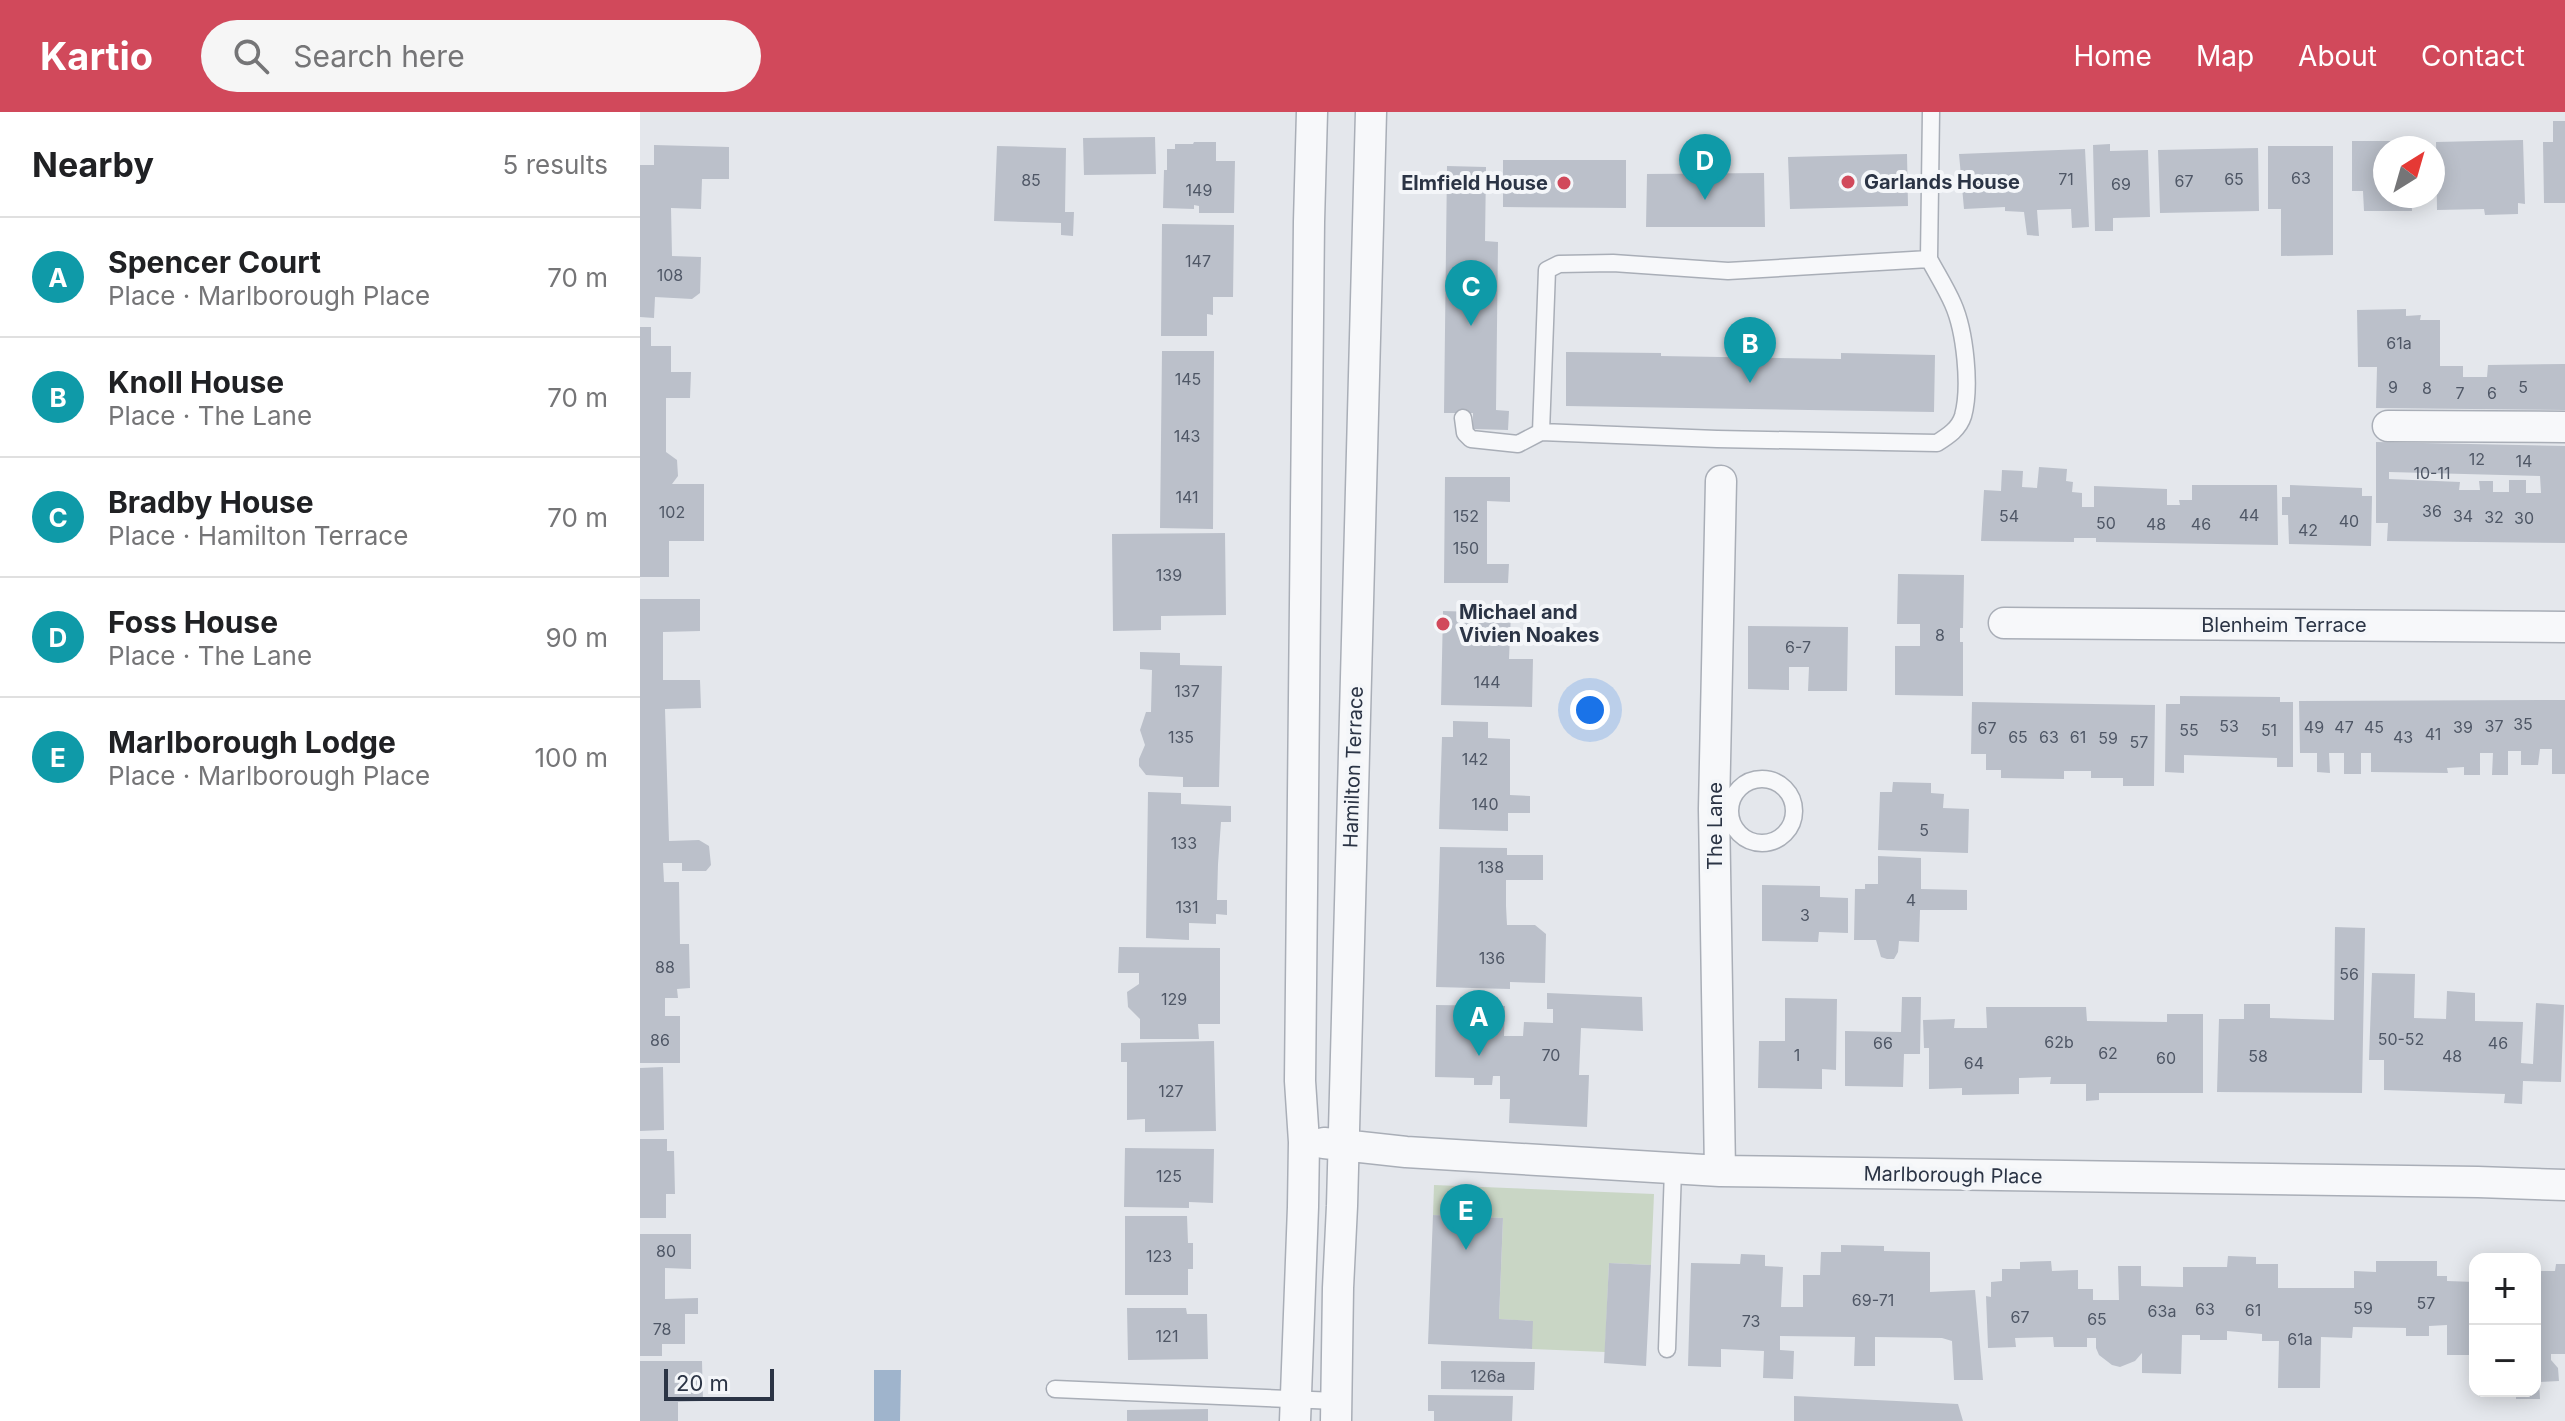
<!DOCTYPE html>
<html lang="en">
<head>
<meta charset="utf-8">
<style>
	:root { --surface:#fff; --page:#f6f6f6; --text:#202124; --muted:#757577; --line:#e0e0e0; --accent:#d1495b }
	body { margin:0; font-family:Inter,sans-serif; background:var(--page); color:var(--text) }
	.controls { position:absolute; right:24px; bottom:24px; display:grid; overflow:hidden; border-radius:16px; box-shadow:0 4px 20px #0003 }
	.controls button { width:72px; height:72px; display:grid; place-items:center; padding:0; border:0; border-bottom:2px solid var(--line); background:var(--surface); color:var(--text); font:40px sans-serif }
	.compass { position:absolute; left:1733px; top:24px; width:72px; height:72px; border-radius:50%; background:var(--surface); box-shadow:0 4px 20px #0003; rotate:37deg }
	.scale { position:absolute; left:24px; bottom:20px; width:110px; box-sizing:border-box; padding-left:8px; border:4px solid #2b3445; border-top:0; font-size:22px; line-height:28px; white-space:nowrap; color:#2b3445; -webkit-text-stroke:6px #f4f6f9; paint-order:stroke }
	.you { position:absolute; left:950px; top:598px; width:28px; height:28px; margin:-20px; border:6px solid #fff; border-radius:50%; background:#1a73e8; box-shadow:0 0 0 12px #1a73e833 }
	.badge { display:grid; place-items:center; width:52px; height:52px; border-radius:50%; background:var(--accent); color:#fff; font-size:26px; font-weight:700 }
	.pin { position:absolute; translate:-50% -66px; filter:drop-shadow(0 2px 4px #0008) }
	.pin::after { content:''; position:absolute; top:42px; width:28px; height:24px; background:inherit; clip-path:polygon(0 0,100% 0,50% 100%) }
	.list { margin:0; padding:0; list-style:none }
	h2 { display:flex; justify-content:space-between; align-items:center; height:104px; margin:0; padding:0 32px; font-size:34px }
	h2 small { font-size:26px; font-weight:400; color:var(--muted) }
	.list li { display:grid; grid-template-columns:52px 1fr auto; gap:24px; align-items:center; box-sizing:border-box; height:120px; padding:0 32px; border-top:2px solid var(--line) }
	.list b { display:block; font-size:30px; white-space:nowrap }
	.list p { margin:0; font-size:26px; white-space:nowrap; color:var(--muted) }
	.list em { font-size:26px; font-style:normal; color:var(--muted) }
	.icon { flex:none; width:44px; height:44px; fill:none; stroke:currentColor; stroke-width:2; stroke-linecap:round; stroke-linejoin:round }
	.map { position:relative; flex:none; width:1925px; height:1309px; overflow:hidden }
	header { display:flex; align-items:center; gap:48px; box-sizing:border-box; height:112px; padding:0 40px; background:var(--accent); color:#fff }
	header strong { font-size:38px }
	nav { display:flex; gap:44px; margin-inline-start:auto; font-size:28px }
	.search { width:560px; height:72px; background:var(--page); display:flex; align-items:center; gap:20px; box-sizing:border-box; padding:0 28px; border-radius:44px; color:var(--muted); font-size:30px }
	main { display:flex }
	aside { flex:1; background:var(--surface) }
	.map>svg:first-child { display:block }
	.green { fill:#c9d6c5 }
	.water { fill:#9fb4cc }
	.building { fill:#bbc0ca; fill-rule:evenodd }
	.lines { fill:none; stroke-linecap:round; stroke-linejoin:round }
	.service-casing { stroke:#a9aeb7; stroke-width:19 }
	.minor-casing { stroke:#a9aeb7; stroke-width:33 }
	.service { stroke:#f7f8fa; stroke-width:16 }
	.minor { stroke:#f7f8fa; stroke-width:30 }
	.poi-dot { fill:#d1495b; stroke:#f4f6f9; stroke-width:3 }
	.labels { text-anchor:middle; stroke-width:8; stroke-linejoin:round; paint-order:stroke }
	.number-label { font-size:16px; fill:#4f5766 }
	.poi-label { font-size:20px; font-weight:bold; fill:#2b3445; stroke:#f4f6f9; text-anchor:start }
	.street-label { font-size:20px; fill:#2b3445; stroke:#f4f6f9 }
</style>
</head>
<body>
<header>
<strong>Kartio</strong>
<div class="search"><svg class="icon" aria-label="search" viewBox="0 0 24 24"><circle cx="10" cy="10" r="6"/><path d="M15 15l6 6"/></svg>Search here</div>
<nav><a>Home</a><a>Map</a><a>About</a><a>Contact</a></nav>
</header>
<main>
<aside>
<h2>Nearby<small>5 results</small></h2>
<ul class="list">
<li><span class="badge" style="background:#0f9aa8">A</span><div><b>Spencer Court</b><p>Place · Marlborough Place</p></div><em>70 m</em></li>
<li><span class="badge" style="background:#0f9aa8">B</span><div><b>Knoll House</b><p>Place · The Lane</p></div><em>70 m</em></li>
<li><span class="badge" style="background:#0f9aa8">C</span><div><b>Bradby House</b><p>Place · Hamilton Terrace</p></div><em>70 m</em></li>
<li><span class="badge" style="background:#0f9aa8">D</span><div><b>Foss House</b><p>Place · The Lane</p></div><em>90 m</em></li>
<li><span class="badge" style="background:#0f9aa8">E</span><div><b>Marlborough Lodge</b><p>Place · Marlborough Place</p></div><em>100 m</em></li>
</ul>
</aside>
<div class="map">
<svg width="1925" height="1309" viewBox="0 0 1925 1309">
	<rect width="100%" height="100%" fill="#e4e7ec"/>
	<path class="green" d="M794 1073 1014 1082 1011 1153 969 1151 965 1240 892 1237V1209L859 1207 863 1106 793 1103Z"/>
	<path class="water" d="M234 1258H261L260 1309H234Z"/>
	<path class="building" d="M1913 9H1925V91H1904L1903 30H1913Z
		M515 25 516 62 444 63 443 26Z
		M1883 28 1885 92 1878 91V102L1845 103 1844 97 1797 98 1796 30Z
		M1712 29H1781V36H1745V84H1771L1772 99H1724L1723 79H1712Z
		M554 30H576V49H595L594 101H559V94L554 93V97L523 96 524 58H527V37H535V32H553Z
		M1470 32V39L1508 38 1510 105 1473 106V119H1455L1453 33Z
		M14 33 89 35V67H62L61 97 31 96 32 144 61 145 60 181 52 187 15 185 14 206 0 205V53H14Z
		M357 34 426 36 425 100H434L433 124 421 123V111L354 109Z
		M1628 34H1693V143L1641 144V97H1628Z
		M1618 36 1619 99 1520 101 1518 38Z
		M1445 37 1449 115 1432 116 1431 97 1397 98 1399 124 1387 123 1384 100 1365 99V95L1324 97 1319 42Z
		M1267 42 1268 94 1150 97 1148 45Z
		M863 48H986V96L863 95Z
		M807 54 846 55 845 129 858 130 856 298 869 299 868 318 833 317V301H804Z
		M1124 61 1125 115H1006L1007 62Z
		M522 112 594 113 593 185H573V203L567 202V224H521Z
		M1766 197V204L1781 203 1780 208H1800V254H1823V265H1847L1848 253 1925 252V298L1736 296 1737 255H1718L1717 198Z
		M0 215H11V234H31V260H51L50 286H26V340L37 348 38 364 32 372H64V429H29V465H0Z
		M522 239H574L573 417 520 416Z
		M926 240 1021 241V244L1201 247V241L1295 243 1294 300 926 294Z
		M1736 330 1925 334V431L1747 429 1748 411H1736ZM1749 360 1900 364 1901 381H1886V368H1869V380H1853V369H1839L1840 378H1819L1820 370 1749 367Z
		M1399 355 1427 357 1426 369 1433 370 1432 380 1442 381V395H1454V374L1527 377V393H1540L1539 388H1552V373H1637L1638 433 1456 430V426H1434V430L1341 429 1344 378 1361 379 1362 358 1383 359 1382 375 1397 376Z
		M805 365H870V390L847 389V452H869L868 471H804Z
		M1650 373 1722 376V384H1732L1731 434 1649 432 1648 403H1642V385H1650Z
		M585 421 586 503 521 504V518L473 519 472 422Z
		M1258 462 1324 463 1323 516H1320V530H1323V584L1255 583V534H1280V512H1257Z
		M0 487H60V519L23 520V568H60L61 596 25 597 29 729 59 728 69 734 71 753 66 759H42V751H23L24 770H39L40 832H49L50 876 37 877 38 886H25V904H40V951H0Z
		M803 499 871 501 869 547H893L892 595 801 593Z
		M1108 514 1208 515 1207 579H1168L1169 555H1149V578L1108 577Z
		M500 540 540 541V553L582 554 579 675H543V665L506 663 499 654V647L505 633 500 618 506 600H511L512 558 500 557Z
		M1540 584 1640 585V590H1653V655H1637V646L1544 643V661L1525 660 1526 592H1540Z
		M1925 588V662H1912V637H1900L1898 653H1881V639H1868V663H1852L1853 641H1840V663H1824V655L1807 656 1808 661 1731 660V641H1721V662H1704V641H1689L1690 661 1677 660V641H1660L1659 589Z
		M1332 590 1515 593 1514 674H1483V666H1451V659H1424V667L1361 666V658H1346V642H1331Z
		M813 609 848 610V626L870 627V683L890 684V701H868V719L799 717 802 625H813Z
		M1253 670 1291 671V681L1304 682 1303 696 1329 697 1328 741 1238 738 1240 680H1252Z
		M508 680 541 681V692L591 694V710H581L578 752 577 788H587V803L576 802V812L549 811V828L506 826Z
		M800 735 867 736V743H903V768H866V794L867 813H895L906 822 905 871 870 870V877L796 875Z
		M1238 744 1281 746V777L1327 778V798H1280L1279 830 1259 829 1258 840 1254 847H1247L1241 845 1236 828H1214L1215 777H1225V772H1238Z
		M1122 773 1180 774V785L1208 786V821L1179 820 1178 830 1122 829Z
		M1695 815 1725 816 1722 981 1577 980 1579 907H1604V892H1630V906L1694 908Z
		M479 835 580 836V912H558L559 927H500V907L488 895 487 880 499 872V861H478Z
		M1732 861 1775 862 1774 906 1806 907 1807 879 1835 881V909L1883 910 1881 951 1893 952 1896 891 1924 893 1921 970 1883 969 1882 992 1864 991 1865 982 1744 978V948H1729Z
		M907 881 1002 885 1003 919 941 916 939 963H949L947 1015 869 1011 870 987H860V964H853L852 973H834V966L795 965 796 893 865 894 864 924H883L884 910 913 911V897H907Z
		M1262 885H1281L1280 942H1264L1263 975 1205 974V919L1261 920Z
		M1145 886 1197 887 1196 958 1182 957V977L1118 976 1119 929H1145Z
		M1346 895H1446L1447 909 1527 910V902H1563V981H1459V988L1446 989V972H1410L1411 965 1379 966V982L1322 983V976L1289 977V936H1284L1283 908 1315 907 1314 916H1347Z
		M574 929 576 1019 505 1020V1007L487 1008V950H481V931Z
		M23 955 24 1018 0 1019V956Z
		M0 1027H27V1039H34L35 1082H26V1106H0Z
		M485 1036 574 1037 573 1091 549 1090V1096L484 1095Z
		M793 1103 863 1106 859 1207 893 1209 892 1237 788 1232Z
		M485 1104H547L548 1131H553V1157H548V1183H485Z
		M0 1122H51V1157L25 1156V1187L58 1186V1202H45V1232H22V1244H0Z
		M1201 1133 1244 1134V1139L1290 1140V1180L1335 1178 1343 1268H1314L1312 1229 1302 1226 1235 1225V1254H1214L1215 1225 1140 1224V1238L1154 1239 1153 1267 1123 1266 1124 1239 1081 1237V1255L1048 1254 1051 1151 1100 1152 1101 1142 1125 1143V1154L1143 1155 1141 1195H1163V1163H1180L1181 1140H1201Z
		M1588 1144 1616 1145V1152H1638V1176H1714V1159L1736 1160V1149H1797V1164H1807V1169L1835 1170V1243H1807V1213L1789 1214V1224H1766V1216L1713 1215 1712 1226 1681 1225 1680 1276H1638L1639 1229H1622V1222L1587 1219V1228H1560V1223H1542L1541 1262 1502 1261V1241L1495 1249 1480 1255 1472 1253 1459 1243 1456 1236V1226H1447V1235H1414L1413 1225 1375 1226 1376 1235 1348 1236 1346 1184 1351 1185V1170L1362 1169V1157H1380V1150L1411 1149 1412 1159 1438 1158V1177H1453V1188H1479L1478 1154H1501V1174L1543 1175V1155H1587Z
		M969 1151 1011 1153 1006 1254 964 1251Z
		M1916 1152H1925V1242H1911V1248L1918 1256 1919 1269 1899 1270 1900 1287H1876V1279H1895V1159H1915Z
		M487 1196H546L547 1202H567L568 1247 488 1248Z
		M0 1249H62L63 1289 38 1290V1309H0Z
		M801 1249 895 1250 894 1278 801 1277Z
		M788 1283 873 1284 872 1309H794V1299H788Z
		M1154 1284 1318 1292 1323 1309H1154Z
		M568 1297V1309H487V1298Z"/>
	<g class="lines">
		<defs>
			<path id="service" d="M1289 147C1297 162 1306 176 1313 192 1325 219 1331 275 1323 304 1319 317 1308 324 1297 331L1077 327 901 320 907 158 919 152 973 151 1088 159Z
				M1289 147 1291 0
				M823 306 825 321 831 327 878 332 901 320
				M1090 699a32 32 0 1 1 64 0a32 32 0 1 1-64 0Z
				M1027 1237 1033 1057
				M415 1277 696 1289"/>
			<path id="minor" d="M1748 314 1925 315
				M1364 511 1925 515
				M684 1031 766 1040 1080 1059 1838 1070 1925 1073
				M1080 1059 1074 697 1081 369
				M655 1309 663 1095 664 1030 660 969 669 110 672 0
				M696 1309 698 1176 702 1094 731 0"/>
		</defs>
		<use href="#service" class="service-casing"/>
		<use href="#minor" class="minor-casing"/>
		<use href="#service" class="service"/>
		<use href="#minor" class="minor"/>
	</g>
	<g class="poi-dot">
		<circle cx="1208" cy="70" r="8"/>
		<circle cx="924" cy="71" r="8"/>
		<circle cx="803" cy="512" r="8"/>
	</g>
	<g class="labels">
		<g class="number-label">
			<text x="1661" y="72">63</text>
			<text x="1426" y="73">71</text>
			<text x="1594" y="73">65</text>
			<text x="391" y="74">85</text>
			<text x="1544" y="75">67</text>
			<text x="1481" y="78">69</text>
			<text x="559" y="84">149</text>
			<text x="558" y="155">147</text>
			<text x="30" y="169">108</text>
			<text x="1759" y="237">61a</text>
			<text x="548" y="273">145</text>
			<text x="1753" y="281">9</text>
			<text x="1883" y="281">5</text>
			<text x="1787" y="282">8</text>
			<text x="1820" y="287">7</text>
			<text x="1852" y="287">6</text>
			<text x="547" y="330">143</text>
			<text x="1837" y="353">12</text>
			<text x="1884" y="355">14</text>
			<text x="1792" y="367">10-11</text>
			<text x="547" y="391">141</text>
			<text x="1792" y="405">36</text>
			<text x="32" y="406">102</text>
			<text x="1609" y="409">44</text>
			<text x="826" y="410">152</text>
			<text x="1369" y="410">54</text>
			<text x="1823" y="410">34</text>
			<text x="1854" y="411">32</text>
			<text x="1884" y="412">30</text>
			<text x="1709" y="415">40</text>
			<text x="1466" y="417">50</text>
			<text x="1516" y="418">48</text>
			<text x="1561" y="418">46</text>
			<text x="1668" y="424">42</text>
			<text x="826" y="442">150</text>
			<text x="529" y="469">139</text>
			<text x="1300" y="529">8</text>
			<text x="1158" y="541">6-7</text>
			<text x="847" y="576">144</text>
			<text x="547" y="585">137</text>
			<text x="1883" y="618">35</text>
			<text x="1589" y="620">53</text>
			<text x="1854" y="620">37</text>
			<text x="1674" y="621">49</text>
			<text x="1704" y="621">47</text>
			<text x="1734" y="621">45</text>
			<text x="1823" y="621">39</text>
			<text x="1347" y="622">67</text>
			<text x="1549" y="624">55</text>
			<text x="1629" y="624">51</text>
			<text x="1793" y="628">41</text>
			<text x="541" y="631">135</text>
			<text x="1378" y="631">65</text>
			<text x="1409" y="631">63</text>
			<text x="1438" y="631">61</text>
			<text x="1763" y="631">43</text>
			<text x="1468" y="632">59</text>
			<text x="1499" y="636">57</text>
			<text x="835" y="653">142</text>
			<text x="845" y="698">140</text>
			<text x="1284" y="724">5</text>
			<text x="544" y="737">133</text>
			<text x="851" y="761">138</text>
			<text x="1271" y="794">4</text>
			<text x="547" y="801">131</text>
			<text x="1165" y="809">3</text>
			<text x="852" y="852">136</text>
			<text x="25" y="861">88</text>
			<text x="1709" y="868">56</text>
			<text x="534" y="893">129</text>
			<text x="1761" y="933">50-52</text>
			<text x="20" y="934">86</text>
			<text x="1419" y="936">62b</text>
			<text x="1243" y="937">66</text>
			<text x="1858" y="937">46</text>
			<text x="1468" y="947">62</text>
			<text x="911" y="949">70</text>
			<text x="1157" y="949">1</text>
			<text x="1618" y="950">58</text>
			<text x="1812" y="950">48</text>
			<text x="1526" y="952">60</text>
			<text x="1334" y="957">64</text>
			<text x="531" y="985">127</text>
			<text x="529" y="1070">125</text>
			<text x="26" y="1145">80</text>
			<text x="519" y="1150">123</text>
			<text x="1233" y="1194">69-71</text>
			<text x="1786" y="1197">57</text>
			<text x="1723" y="1202">59</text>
			<text x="1565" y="1203">63</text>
			<text x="1613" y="1204">61</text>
			<text x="1522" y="1205">63a</text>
			<text x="1380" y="1211">67</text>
			<text x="1457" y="1213">65</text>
			<text x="1111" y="1215">73</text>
			<text x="22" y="1223">78</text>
			<text x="527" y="1230">121</text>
			<text x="1660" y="1233">61a</text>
			<text x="848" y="1270">126a</text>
		</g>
		<g class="poi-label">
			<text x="1224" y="77">Garlands House</text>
			<text x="908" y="78" text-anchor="end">Elmfield House</text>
			<text x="819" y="507">Michael and<tspan x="819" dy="23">Vivien Noakes</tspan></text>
		</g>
		<g class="street-label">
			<text x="1644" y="520">Blenheim Terrace</text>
			<text transform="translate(713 655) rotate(-88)" y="7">Hamilton Terrace</text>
			<text transform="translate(1075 714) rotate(-90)" y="7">The Lane</text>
			<text transform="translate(1313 1063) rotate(1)" y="7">Marlborough Place</text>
		</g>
	</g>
</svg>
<div class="controls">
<button>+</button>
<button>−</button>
</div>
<svg class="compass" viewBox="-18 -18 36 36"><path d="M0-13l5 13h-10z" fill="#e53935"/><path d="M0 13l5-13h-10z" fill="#757577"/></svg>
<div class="scale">20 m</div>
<div class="you"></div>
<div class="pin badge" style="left:839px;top:944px;background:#0f9aa8">A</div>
<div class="pin badge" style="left:1110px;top:271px;background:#0f9aa8">B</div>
<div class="pin badge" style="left:831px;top:214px;background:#0f9aa8">C</div>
<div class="pin badge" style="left:1065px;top:88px;background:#0f9aa8">D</div>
<div class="pin badge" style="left:826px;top:1138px;background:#0f9aa8">E</div>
</div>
</main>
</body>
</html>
